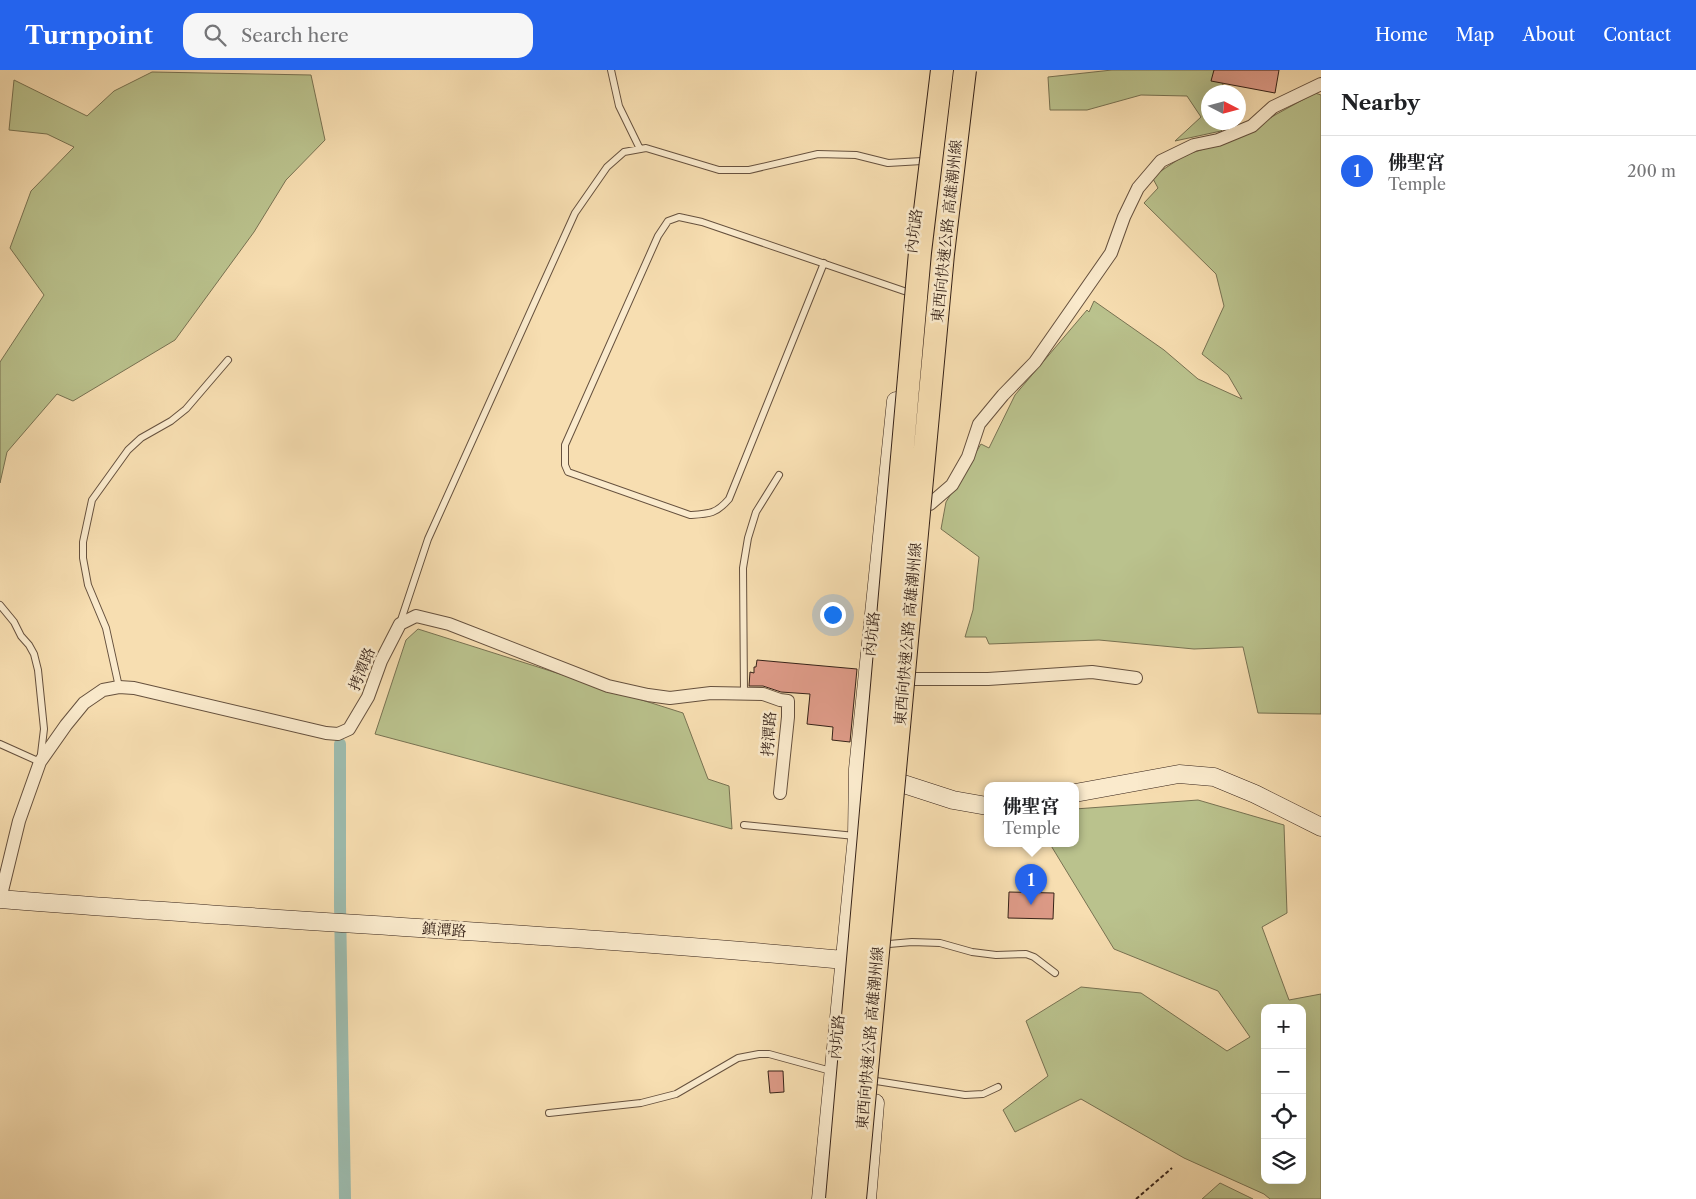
<!DOCTYPE html>
<html lang="en">
<head>
<meta charset="utf-8">
<style>
	:root { --surface:#fff; --page:#f6f6f6; --text:#202124; --muted:#757577; --line:#e0e0e0; --accent:#2563eb }
	body { margin:0; font-family:"Libre Caslon Text","Noto Serif TC",serif; background:var(--page); color:var(--text) }
	.controls { position:absolute; right:15px; bottom:15px; display:grid; overflow:hidden; border-radius:10px; box-shadow:0 5px 20px #0002 }
	.controls button { width:45px; height:45px; display:grid; place-items:center; padding:0; border:0; border-bottom:1px solid var(--line); background:var(--surface); color:var(--text); font:25px sans-serif }
	.compass { position:absolute; left:1201px; top:15px; width:45px; height:45px; border-radius:50%; background:var(--surface); box-shadow:0 5px 20px #0002; rotate:96deg }
	.you { position:absolute; left:832px; top:544px; width:18px; height:18px; margin:-12px; border:4px solid #fff; border-radius:50%; background:#1a73e8; box-shadow:0 0 0 8px #1a73e833 }
	.badge { display:grid; place-items:center; width:32px; height:32px; border-radius:50%; background:var(--accent); color:#fff; font-size:16px; font-weight:700 }
	.pin { position:absolute; translate:-50% -41px; filter:drop-shadow(0 1px 2px #0008) }
	.pin::after { content:''; position:absolute; top:26px; width:18px; height:15px; background:inherit; clip-path:polygon(0 0,100% 0,50% 100%) }
	.popup { position:absolute; left:984px; top:712px; width:95px; height:65px; box-sizing:border-box; display:grid; place-content:center; border-radius:10px; background:var(--surface); filter:drop-shadow(0 1px 4px #0005); font-size:16px; white-space:nowrap; color:var(--muted) }
	.popup b { font-size:19px; color:var(--text) }
	.popup::after { content:''; position:absolute; left:50%; top:100%; margin-left:-10px; border:10px solid transparent; border-top-color:var(--surface) }
	.list { margin:0; padding:0; list-style:none }
	h2 { display:flex; justify-content:space-between; align-items:center; height:65px; margin:0; padding:0 20px; font-size:21px }
	h2 small { font-size:16px; font-weight:400; color:var(--muted) }
	.list li { display:grid; grid-template-columns:32px 1fr auto; gap:15px; align-items:center; box-sizing:border-box; height:70px; padding:0 20px; border-top:1px solid var(--line) }
	.list b { display:block; font-size:19px; white-space:nowrap }
	.list p { margin:0; font-size:16px; white-space:nowrap; color:var(--muted) }
	.list em { font-size:16px; font-style:normal; color:var(--muted) }
	.icon { flex:none; width:28px; height:28px; fill:none; stroke:currentColor; stroke-width:2; stroke-linecap:round; stroke-linejoin:round }
	.map { position:relative; flex:none; width:1321px; height:1129px; overflow:hidden }
	header { display:flex; align-items:center; gap:30px; box-sizing:border-box; height:70px; padding:0 25px; background:var(--accent); color:#fff }
	header strong { font-size:24px }
	nav { display:flex; gap:28px; margin-inline-start:auto; font-size:18px }
	.search { width:350px; height:45px; background:var(--page); display:flex; align-items:center; gap:12px; box-sizing:border-box; padding:0 18px; border-radius:15px; color:var(--muted); font-size:19px }
	main { display:flex }
	aside { flex:1; background:var(--surface) }
	.map>svg:first-child { display:block }
	.green { fill:#bac28d; stroke:#787252; fill-rule:evenodd }
	.lines { fill:none; stroke-linecap:round; stroke-linejoin:round }
	.canal { stroke:#9dbcaf; stroke-width:12 }
	.building { fill:#de9b88; stroke:#362218 }
	.lane-casing { stroke:#66513e; stroke-width:8 }
	.street-casing { stroke:#66513e; stroke-width:14 }
	.secondary-casing { stroke:#362218; stroke-width:19 }
	.path { stroke:#362218; stroke-width:2; stroke-dasharray:4 2.5; stroke-linecap:butt }
	.lane { stroke:#faeacc; stroke-width:6 }
	.street { stroke:#faeacc; stroke-width:12 }
	.secondary { stroke:#faeacc; stroke-width:18 }
	.highway-bridge-casing { stroke:#362218; stroke-width:24; stroke-linecap:butt }
	.highway-bridge { stroke:#f7deb1; stroke-width:22 }
	.labels { text-anchor:middle; stroke-width:5; stroke-linejoin:round; paint-order:stroke }
	.street-label { font-size:15px; fill:#362218; stroke:#faeacc }
</style>
</head>
<body>
<header>
<strong>Turnpoint</strong>
<div class="search"><svg class="icon" aria-label="search" viewBox="0 0 24 24"><circle cx="10" cy="10" r="6"/><path d="M15 15l6 6"/></svg>Search here</div>
<nav><a>Home</a><a>Map</a><a>About</a><a>Contact</a></nav>
</header>
<main>
<div class="map">
<svg width="1321" height="1129" viewBox="0 0 1321 1129">
	<rect width="100%" height="100%" fill="#f7deb1"/>
	<filter id="stains"><feTurbulence type="fractalNoise" baseFrequency=".004" numOctaves="4"/><feColorMatrix values="0 0 0 0 .2 0 0 0 0 .09 0 0 0 0 .02 0 0 0 .5 -.17"/></filter>
	<radialGradient id="worn" r=".72"><stop offset=".6" stop-color="#630" stop-opacity="0"/><stop offset="1" stop-color="#630" stop-opacity=".3"/></radialGradient>
	<path class="green" d="M1112 0H1215L1227 22H1208V52L1228 53 1221 61 1175 71 1201 47 1187 26 1141 25 1087 40H1050L1048 7Z
		M152 2 311 5 325 70 286 110 254 162 175 270 73 331 57 324 7 382 0 413V292L44 225 10 178 31 121 74 77 47 64 9 60 14 10 87 46 114 21Z
		M1315 23 1321 25V644L1258 643 1243 577 1194 579 1099 570 989 574 986 567H965L973 540 979 487 941 459 946 432 981 374 989 378 1015 325 1087 240 1089 242 1094 231 1164 280 1198 309 1242 329 1228 305 1202 284 1224 236 1216 204 1144 133 1158 118 1152 107 1185 85 1226 72Z
		M418 559 683 643 708 709 729 716 732 759 375 664 406 570Z
		M1198 730 1284 755 1287 843 1262 857 1289 930 1321 924V1129H1270L1264 1124 1184 1088 1081 1029 1015 1062 1003 1040 1048 1006 1026 951 1081 917 1141 923 1227 981 1250 967 1218 921 1114 879 1050 774H1075V739ZM1265 938H1302V1110H1265Z
		M1220 1113 1253 1129H1202Z"/>
	<g class="lines">
		<path class="canal" d="M340 674V835L345 1129"/>
	</g>
	<path class="building" d="M1214 0H1279L1275 23 1211 11Z
		M757 590 857 599 850 672 832 670 833 657 807 654 810 624 781 622 763 616H749L750 602 754 603V597H756Z
		M1009 822 1054 823 1053 849 1008 848Z
		M768 1001H783L784 1022 770 1023Z"/>
	<g class="lines">
		<defs>
			<path id="lane" d="M611 0 619 36 640 79
				M824 193 729 429C716 444 709 444 690 445L568 402 565 395V375L658 166 668 151 679 147 702 152 907 222
				M0 535 14 552 21 566 29 575 34 584 38 600 44 659 40 692 0 674
				M400 553 428 469 537 227 575 143 607 97 624 82 646 78 719 100H749L818 84 856 85 888 93 922 91
				M119 617 106 558 88 515 83 488V472L92 430 128 380 141 368 171 351 186 339 228 290
				M744 624 743 498 748 468 756 442 779 405
				M744 755 855 766
				M889 874 912 872 940 873 972 882 996 885 1026 884 1034 887 1055 903
				M870 1010 965 1025 983 1024 998 1017
				M549 1043 641 1033 676 1024 738 988 759 984H769L831 1001"/>
			<path id="street" d="M930 434 952 415 968 387 979 354 1003 325 1035 292 1111 183 1124 147 1138 118 1161 91 1194 75 1218 70 1252 56 1273 37 1321 14
				M910 609H988L1092 602 1136 608
				M0 829 19 751 40 692 66 655 84 633 103 620 119 617 134 618 326 663 338 664 349 659 368 627 381 591 400 554 416 546 449 554 608 616 648 625 670 628 711 623 763 624 780 630 788 631V647L780 723"/>
			<path id="secondary" d="M882 707 953 730 987 736
				M1075 723 1179 704 1214 707 1255 724 1321 757
				M0 829C285 852 570 864 855 891
				M821 1129 857 767 858 699 896 331
				M867 1129 875 1033"/>
		</defs>
		<use href="#lane" class="lane-casing"/>
		<use href="#street" class="street-casing"/>
		<use href="#secondary" class="secondary-casing"/>
		<path class="path" d="M1136 1129 1172 1098"/>
		<use href="#lane" class="lane"/>
		<use href="#street" class="street"/>
		<use href="#secondary" class="secondary"/>
		<defs>
			<path id="highway-bridge" d="M837 1129 920 182 942 0
				M855 1129 943 184 965 0"/>
		</defs>
		<use href="#highway-bridge" class="highway-bridge-casing"/>
		<use href="#highway-bridge" class="highway-bridge"/>
	</g>
	<g class="labels">
		<g class="street-label">
			<text transform="translate(914 161) rotate(-83)" y="5">內坑路</text>
			<text transform="translate(947 161) rotate(-84)" y="5">東西向快速公路 高雄潮州線</text>
			<text transform="translate(872 564) rotate(-84)" y="5">內坑路</text>
			<text transform="translate(908 564) rotate(-85)" y="5">東西向快速公路 高雄潮州線</text>
			<text transform="translate(362 599) rotate(-68)" y="5">拷潭路</text>
			<text transform="translate(769 664) rotate(-86)" y="5">拷潭路</text>
			<text transform="translate(444 860) rotate(4)" y="5">鎮潭路</text>
			<text transform="translate(837 967) rotate(-85)" y="5">內坑路</text>
			<text transform="translate(870 968) rotate(-85)" y="5">東西向快速公路 高雄潮州線</text>
		</g>
	</g>
	<rect width="100%" height="100%" filter="url(#stains)"/>
	<rect width="100%" height="100%" fill="url(#worn)"/>
</svg>
<div class="controls">
<button>+</button>
<button>−</button>
<button><svg class="icon" aria-label="locate" viewBox="0 0 24 24"><circle cx="12" cy="12" r="6"/><path d="M12 2v4M12 18v4M2 12h4M18 12h4"/></svg></button>
<button><svg class="icon" aria-label="layers" viewBox="0 0 24 24"><path d="M12 4l9 5-9 5-9-5zM3 14l9 5 9-5"/></svg></button>
</div>
<svg class="compass" viewBox="-18 -18 36 36"><path d="M0-13l5 13h-10z" fill="#e53935"/><path d="M0 13l5-13h-10z" fill="#757577"/></svg>
<div class="you"></div>
<div class="pin badge" style="left:1031px;top:835px">1</div>
<div class="popup"><b>佛聖宮</b>Temple</div>
</div>
<aside>
<h2>Nearby<small></small></h2>
<ul class="list">
<li><span class="badge">1</span><div><b>佛聖宮</b><p>Temple</p></div><em>200 m</em></li>
</ul>
</aside>
</main>
</body>
</html>
